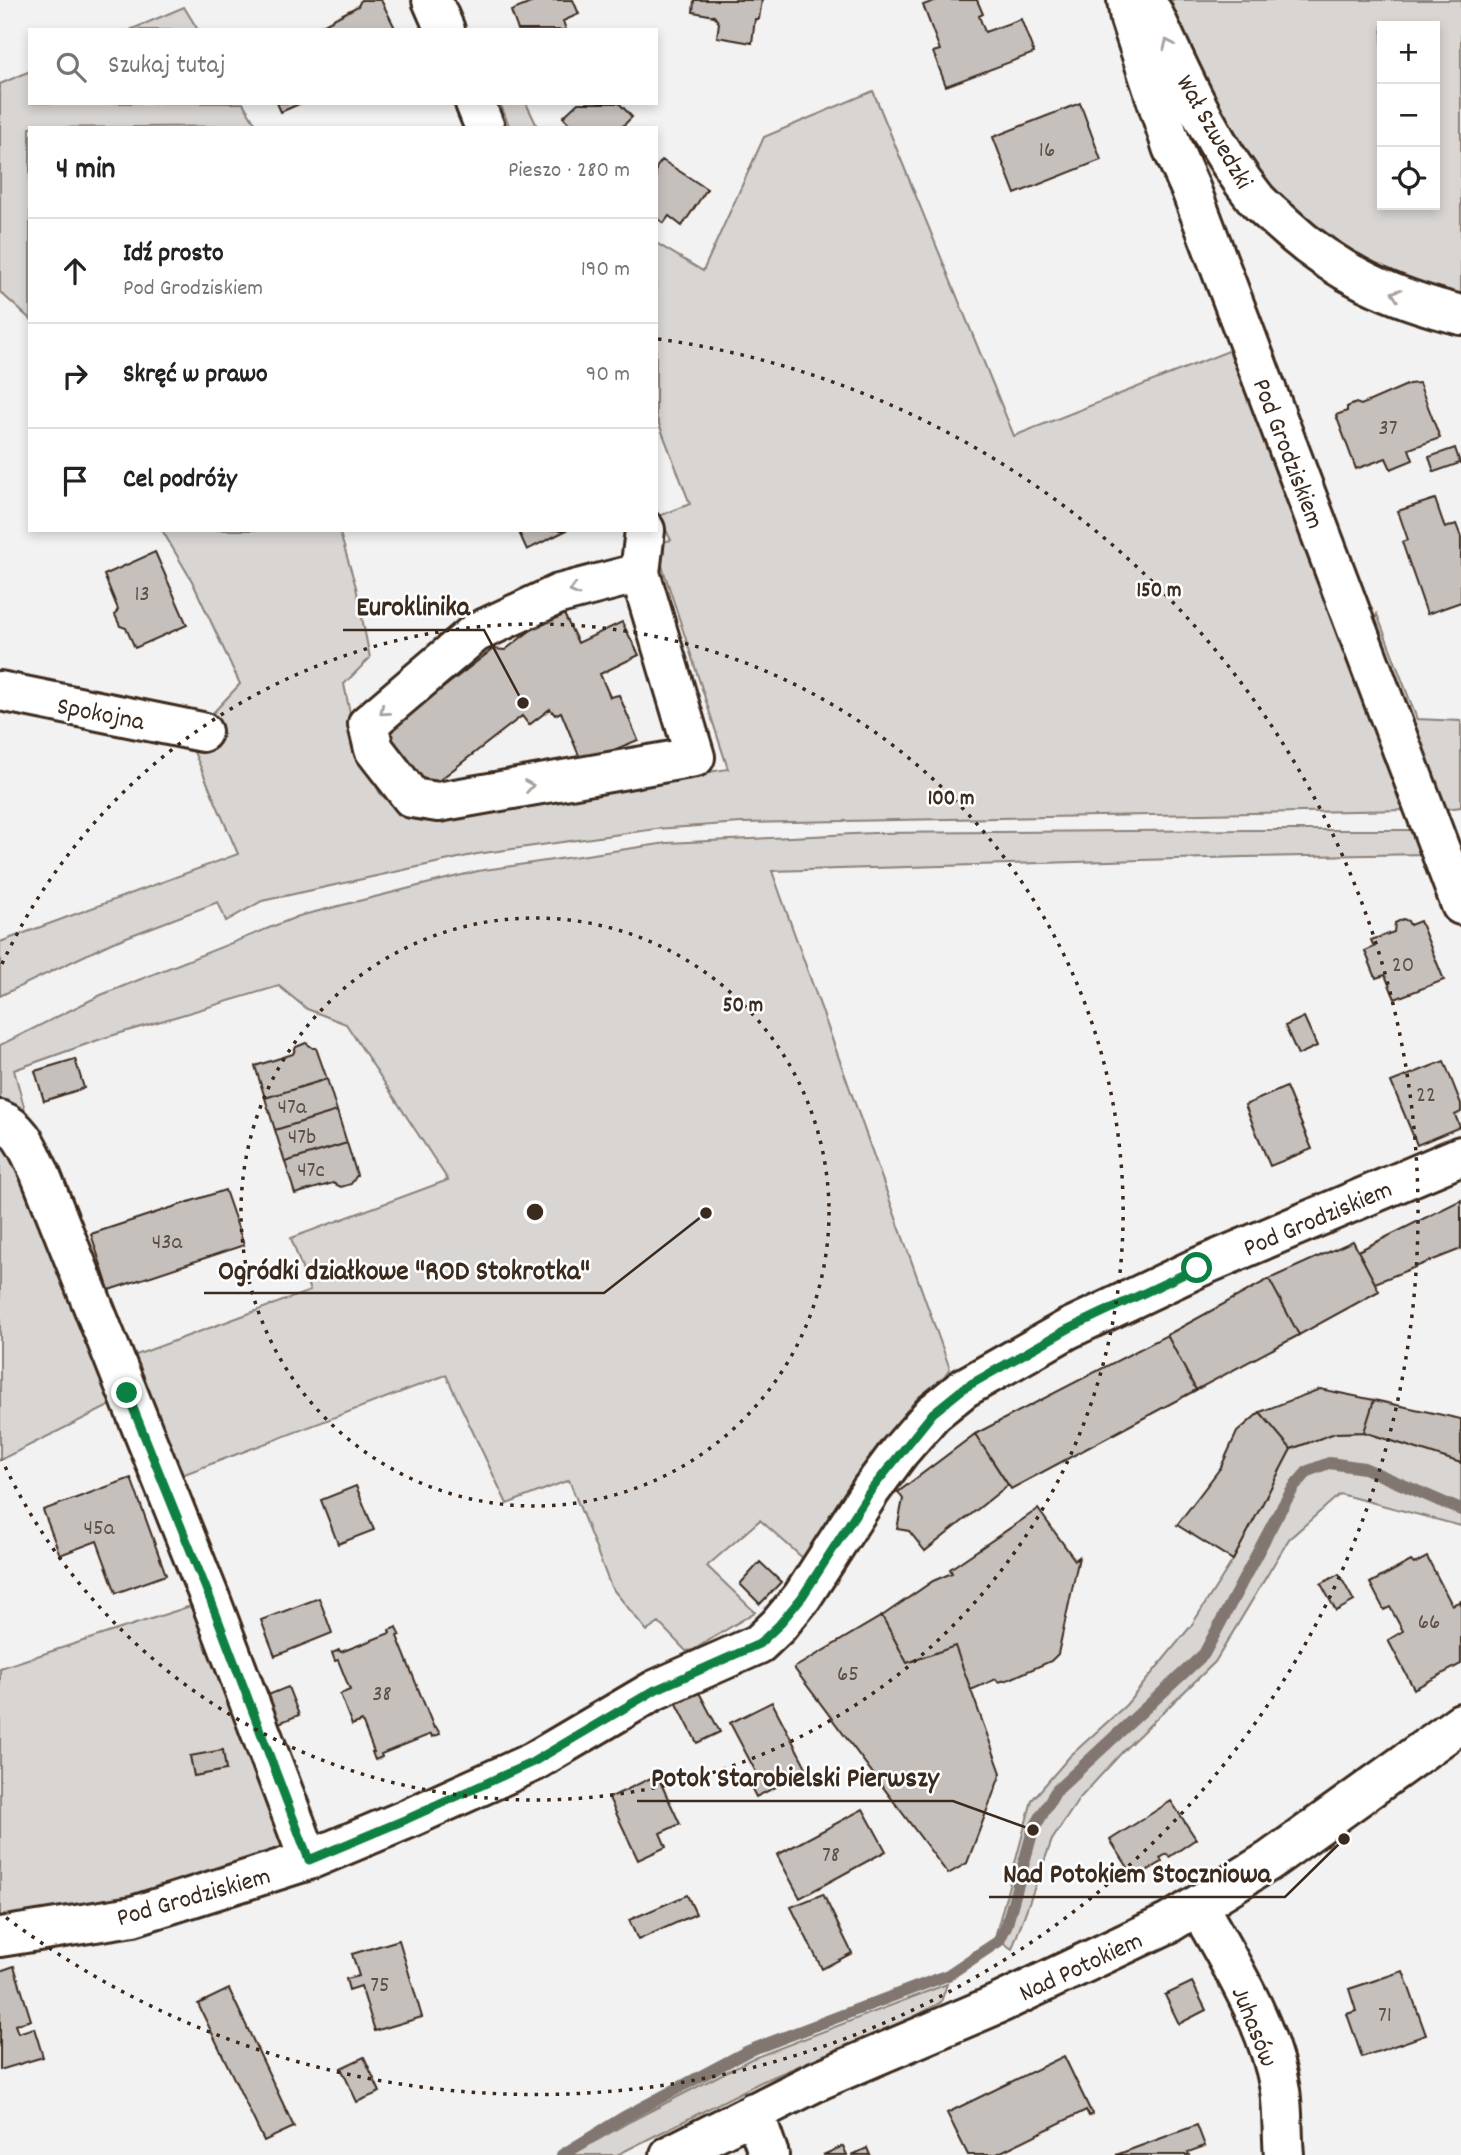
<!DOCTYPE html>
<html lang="pl">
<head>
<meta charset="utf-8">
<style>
	:root { --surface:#fff; --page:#f6f6f6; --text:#222; --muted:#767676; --line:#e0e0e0 }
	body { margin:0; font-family:Dekko,sans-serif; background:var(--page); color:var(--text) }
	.controls { position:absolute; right:21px; top:21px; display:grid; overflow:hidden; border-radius:0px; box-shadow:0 4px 10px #0003 }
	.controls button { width:63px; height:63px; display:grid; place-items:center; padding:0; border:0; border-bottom:2px solid var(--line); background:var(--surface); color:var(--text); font:35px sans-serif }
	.stop { position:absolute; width:21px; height:21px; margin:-16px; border:5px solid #0b8043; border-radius:50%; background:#fff }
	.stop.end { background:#0b8043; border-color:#fff; box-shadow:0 2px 7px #0008 }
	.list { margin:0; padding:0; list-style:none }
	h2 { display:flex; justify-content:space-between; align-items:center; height:91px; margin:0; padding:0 28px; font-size:30px }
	h2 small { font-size:23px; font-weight:400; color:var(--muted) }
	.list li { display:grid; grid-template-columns:46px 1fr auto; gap:21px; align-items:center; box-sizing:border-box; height:105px; padding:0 28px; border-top:2px solid var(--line) }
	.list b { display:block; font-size:26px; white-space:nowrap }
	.list p { margin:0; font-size:23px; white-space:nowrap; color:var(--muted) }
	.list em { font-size:23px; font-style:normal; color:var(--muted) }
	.icon { flex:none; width:38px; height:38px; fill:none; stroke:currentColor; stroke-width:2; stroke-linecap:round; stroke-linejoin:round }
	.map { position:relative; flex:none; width:1461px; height:2155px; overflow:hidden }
	.search { position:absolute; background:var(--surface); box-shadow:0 4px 10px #0003; left:28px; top:28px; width:630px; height:77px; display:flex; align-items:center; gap:18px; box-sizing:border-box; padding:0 24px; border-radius:0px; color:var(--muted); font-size:26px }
	.panel { position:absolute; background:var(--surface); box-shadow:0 4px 10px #0003; left:28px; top:126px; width:630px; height:406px; border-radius:0px }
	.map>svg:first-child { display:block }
	.green { fill:#d8d5d2; stroke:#8a8078; stroke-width:2; fill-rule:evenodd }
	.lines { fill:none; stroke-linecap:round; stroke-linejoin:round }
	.stream { stroke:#827770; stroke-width:12 }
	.building { fill:#c6c0bd; stroke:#3b2a1e; stroke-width:2 }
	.minor-casing { stroke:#3b2a1e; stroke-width:44 }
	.minor { stroke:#fff; stroke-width:38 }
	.oneway { stroke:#a79f9a }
	.route { stroke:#0b8043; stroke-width:9 }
	.ring { fill:none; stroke:#3b2a1e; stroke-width:3.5; stroke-dasharray:3.5 7 }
	.labels { text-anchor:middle; stroke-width:5; stroke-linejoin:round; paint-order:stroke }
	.number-label { font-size:23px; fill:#5e5046 }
	.street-label { font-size:26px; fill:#3b2a1e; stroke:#fff }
	.centre { fill:#3b2a1e; stroke:#fff; stroke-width:3.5 }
	.ring-label { font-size:21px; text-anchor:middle; font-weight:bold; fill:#3b2a1e; stroke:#fff; stroke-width:5; stroke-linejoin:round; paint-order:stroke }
	.leader { fill:none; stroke:#3b2a1e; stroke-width:2.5 }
	.callout-dot { fill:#3b2a1e; stroke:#fff; stroke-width:2.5 }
	.callout-label { font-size:28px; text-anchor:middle; font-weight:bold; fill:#3b2a1e; stroke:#fff; stroke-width:5; stroke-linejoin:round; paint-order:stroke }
</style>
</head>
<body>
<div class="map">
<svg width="1461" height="2155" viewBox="0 0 1461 2155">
	<rect width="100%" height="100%" fill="#f3f2f2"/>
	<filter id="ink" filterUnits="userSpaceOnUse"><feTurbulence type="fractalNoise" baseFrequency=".0143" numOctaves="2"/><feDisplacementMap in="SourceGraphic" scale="14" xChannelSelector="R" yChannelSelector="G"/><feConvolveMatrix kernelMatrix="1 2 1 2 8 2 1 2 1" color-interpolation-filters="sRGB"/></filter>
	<g filter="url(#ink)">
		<path class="green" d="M1152 0H1461V303L1344 258 1272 200ZM1382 26H1435V205H1382Z
			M184 7 198 30H130Z
			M30 71V103H243L257 126 30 128V319L0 292V84Z
			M873 91 1014 436 1241 346 1408 810 741 823 656 829 477 854 262 901 226 921 218 902 111 943 0 996V942L238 854 191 745 212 714 240 684 192 581 162 530H339L356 587 370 658 344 684 358 752 381 795 399 807 422 817 728 769 655 544 671 540 659 516 690 504 656 416V243L703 271 764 137Z
			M500 103H526L538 128H510Z
			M1377 614 1417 719 1461 721V807L1437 810 1368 636Z
			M1253 830H1420L1428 854 1243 857 772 871 950 1369 805 1560 760 1520 707 1566 755 1612 693 1650 686 1651 659 1623 647 1631 611 1587 569 1480 507 1504 446 1375 174 1478 125 1359 310 1291 291 1238 448 1180 346 1024 307 1009 279 986 104 1038 14 1070 25 1110 0 1105V1045L101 995 299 916 478 871 667 843 874 833Z
			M0 1131 121 1400 0 1460Z
			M1364 1432 1461 1463V1526L1340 1494 1289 1539 1215 1662 1126 1748 1079 1799 1052 1840 1012 1949 995 1937 1032 1800 1070 1756 1126 1705 1191 1626 1233 1560 1291 1449 1335 1433Z
			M203 1602 285 1839 278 1851 184 1890 0 1918V1668Z
			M947 1984 941 2002 914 2017 761 2082 617 2155H572L629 2122 751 2059Z"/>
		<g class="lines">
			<path class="stream" d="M562 2155 624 2117 748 2051 948 1975 999 1941 1007 1924 1033 1830 1056 1791 1204 1654 1277 1516 1294 1487 1308 1471 1329 1463 1364 1468 1461 1510"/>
		</g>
		<path class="building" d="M361 0H381L396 30H313L358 6Z
			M538 0H573L579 14 563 21 566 30H518L511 11Z
			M694 0H762L759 19H755L752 43 717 37 719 23 714 16 693 12Z
			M937 0H977L983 14 979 16 985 32 1021 19 1034 53 946 86 933 52 940 50 923 5Z
			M277 103H299V104L281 112Z
			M578 103H619L632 117 621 128H573L563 117Z
			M1080 103 1101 160 1015 194 993 137Z
			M662 160 707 189 682 226 669 216 664 223 656 218V168Z
			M1419 383 1440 438 1409 449 1413 460 1391 469 1386 458 1356 469 1336 415 1347 411V407L1356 403 1361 405 1409 384Z
			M1455 448 1460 463 1434 472 1429 457Z
			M1435 499 1445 528 1456 524 1461 537V602L1427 614 1402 542 1408 540 1398 511Z
			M518 530H567L527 550Z
			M155 552 187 625 135 648 126 628 120 626 115 615 118 609 104 575Z
			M562 610 578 643 622 622 639 655 600 674 610 697 619 695 638 740 582 763 561 712 555 715 550 709 529 725 522 716 428 789 385 733 493 649 505 650 552 614Z
			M1403 919 1408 921 1410 925 1420 921 1444 980 1395 999 1385 975 1376 978 1365 951 1374 947 1371 940 1394 932 1395 923Z
			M1304 1017 1317 1046 1298 1055 1285 1026Z
			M306 1043 313 1048H316L327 1079 265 1098 255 1066 293 1054 296 1047Z
			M75 1059 84 1088 44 1101 35 1071Z
			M1444 1061 1461 1104V1112L1455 1115 1460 1127 1417 1145 1391 1082Z
			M327 1079 337 1111 275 1130 265 1098Z
			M1286 1087 1312 1149 1270 1166 1245 1105Z
			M337 1111 347 1143 285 1162 275 1130Z
			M347 1143 357 1175 351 1184 341 1187 333 1183 295 1194 285 1162Z
			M225 1190 244 1245 109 1290 91 1234Z
			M1461 1200V1249L1375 1283 1358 1251Z
			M1353 1241 1379 1291 1299 1335 1269 1279Z
			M1269 1279 1299 1335 1196 1390 1167 1335Z
			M1167 1335 1196 1390 1011 1489 975 1434Z
			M1320 1389 1374 1400 1364 1432 1335 1433 1291 1449 1260 1412Z
			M1374 1400 1461 1419V1463L1364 1432Z
			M1260 1412 1291 1449 1233 1560 1177 1525 1221 1467 1237 1432Z
			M975 1434 1008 1485 925 1551 909 1531 897 1529 903 1499 898 1492Z
			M131 1478 166 1575 116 1593 97 1541 60 1555 43 1510Z
			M356 1486 374 1530 338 1544 321 1500Z
			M1038 1509 1075 1560 1079 1557 1058 1654 1051 1661 1010 1679 998 1682 996 1679 971 1690 955 1646 907 1663 882 1616 933 1581 952 1573 950 1569Z
			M1427 1557 1452 1605 1461 1601V1664L1414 1689 1388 1640 1403 1631 1390 1607 1384 1610 1370 1583 1411 1561 1414 1564Z
			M760 1562 781 1582 760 1604 740 1584Z
			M1339 1574 1354 1601 1336 1611 1321 1584Z
			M319 1598 332 1633 275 1656 261 1620Z
			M882 1616 907 1663 955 1646 1001 1773 967 1863 948 1874 794 1668Z
			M397 1627 400 1635 397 1636 434 1728 436 1727 440 1734 432 1737 431 1734 381 1754 382 1757 375 1760 372 1752H374L362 1721 352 1725 340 1694 350 1690 338 1660 335 1661 332 1653 339 1650 341 1652 390 1633 389 1630Z
			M695 1685 720 1732 697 1743 673 1696Z
			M288 1687 299 1715 274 1725 263 1697Z
			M772 1702 808 1771 756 1797 747 1779 757 1774 730 1723Z
			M223 1750 226 1770 194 1776 190 1756Z
			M657 1775 680 1824 660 1833 666 1847 638 1860 609 1798Z
			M1171 1801 1196 1839 1169 1857 1167 1854 1160 1858 1162 1862 1135 1878 1110 1840Z
			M863 1809 886 1851 800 1898 777 1855Z
			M823 1894 852 1953 822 1969 791 1907Z
			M687 1895 696 1914 638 1940 629 1920Z
			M399 1940 422 2017 375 2031 361 1986 349 1990 346 1979 359 1976 352 1954Z
			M14 1966 31 2020 15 2025 18 2033 34 2028 43 2057 0 2070V1971Z
			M1403 1971 1426 2035 1362 2057 1347 2014 1356 2011 1349 1989Z
			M1192 1982 1206 2010 1179 2024 1165 1995Z
			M229 1989 294 2127 264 2141 198 2004Z
			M1064 2056 1092 2114 1089 2116 1086 2110 995 2155H968L947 2113Z
			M364 2057 380 2092 357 2102 341 2068Z
			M1197 2125 1205 2146 1188 2152 1189 2155H1116Z
			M843 2146 847 2155H823Z
			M867 2148 870 2155H852Z"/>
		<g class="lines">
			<defs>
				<path id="minor" d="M432 0 445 30
					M1127 0 1130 19 1172 147 1191 190 1461 905
					M1142 0 1153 13C1183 77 1211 143 1256 199 1264 208 1274 216 1283 224 1335 273 1393 298 1461 315
					M475 103 485 128
					M640 573 559 594 475 633 368 724 374 749 412 798 438 802 695 757 640 573 645 530
					M0 691 202 732
					M0 1120C22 1129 29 1151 39 1171L211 1601 309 1860
					M1198 1906C1230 1963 1269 2024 1280 2090 1283 2111 1282 2134 1284 2155
					M0 1937 133 1916 309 1860 407 1819 533 1762 655 1690 759 1644 778 1626 802 1597 871 1490 900 1451 933 1413 964 1388 1068 1329 1197 1268 1461 1156
					M754 2112 769 2155
					M670 2155 819 2080 1000 2003 1169 1923 1269 1861 1461 1723"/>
			</defs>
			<use href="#minor" class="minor-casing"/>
			<use href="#minor" class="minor"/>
		</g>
		<defs><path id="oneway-chevron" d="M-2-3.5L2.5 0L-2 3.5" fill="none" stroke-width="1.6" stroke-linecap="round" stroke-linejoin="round" transform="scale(1.75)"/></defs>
		<g class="oneway">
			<use href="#oneway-chevron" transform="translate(1168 44) rotate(-115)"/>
			<use href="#oneway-chevron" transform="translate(1396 294) rotate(-161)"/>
			<use href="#oneway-chevron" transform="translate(574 590) rotate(165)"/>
			<use href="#oneway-chevron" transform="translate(384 711) rotate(140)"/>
			<use href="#oneway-chevron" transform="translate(529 786) rotate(-10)"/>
		</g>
	</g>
	<g class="lines" filter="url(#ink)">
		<path class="route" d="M127 1393 211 1601 309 1860 407 1819 533 1762 655 1690 759 1644 778 1626 802 1597 871 1490 933 1413 964 1388 1068 1329 1197 1268"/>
	</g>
	<g class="ring">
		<circle cx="535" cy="1212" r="294"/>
		<path d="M2 964A588 588 0 1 1 2 1460"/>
		<path d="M658 339A882 882 0 1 1 4 1916"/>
	</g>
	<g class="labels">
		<g class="number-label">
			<text x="1047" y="156">16</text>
			<text x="1388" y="434">37</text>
			<text x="142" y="600">13</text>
			<text x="1403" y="971">20</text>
			<text x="1426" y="1101">22</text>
			<text x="292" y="1113">47a</text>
			<text x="302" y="1143">47b</text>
			<text x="311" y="1176">47c</text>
			<text x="167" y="1248">43a</text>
			<text x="99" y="1534">45a</text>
			<text x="1429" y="1628">66</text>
			<text x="848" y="1680">65</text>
			<text x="382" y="1700">38</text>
			<text x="831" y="1861">78</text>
			<text x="380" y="1991">75</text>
			<text x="1385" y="2021">71</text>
		</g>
		<g class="street-label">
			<text transform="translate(1216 131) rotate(60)" y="9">Wał Szwedzki</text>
			<text transform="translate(1290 453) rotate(69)" y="9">Pod Grodziskiem</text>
			<text transform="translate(101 712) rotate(11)" y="9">Spokojna</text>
			<text transform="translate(1317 1217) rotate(-23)" y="9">Pod Grodziskiem</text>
			<text transform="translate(193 1895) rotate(-16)" y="9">Pod Grodziskiem</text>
			<text transform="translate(1080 1965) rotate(-25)" y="9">Nad Potokiem</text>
			<text transform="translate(1256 2026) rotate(68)" y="9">Juhasów</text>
		</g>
	</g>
	<circle cx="535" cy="1212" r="10" class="centre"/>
	<g class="ring-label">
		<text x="1159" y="596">150 m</text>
		<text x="951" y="804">100 m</text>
		<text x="743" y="1011">50 m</text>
	</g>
	<path class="leader" d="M523 703L484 630H343M706 1213L604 1293H204M1033 1830L953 1801H637M1344 1839L1285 1897H989"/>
	<g class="callout-dot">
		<circle cx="523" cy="703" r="7"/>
		<circle cx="706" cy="1213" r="7"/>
		<circle cx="1033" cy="1830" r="7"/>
		<circle cx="1344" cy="1839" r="7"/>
	</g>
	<g class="callout-label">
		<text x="413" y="615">Euroklinika</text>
		<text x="404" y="1279">Ogródki działkowe "ROD Stokrotka"</text>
		<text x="795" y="1786">Potok Starobielski Pierwszy</text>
		<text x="1137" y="1882">Nad Potokiem Stoczniowa</text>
	</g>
</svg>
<div class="controls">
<button>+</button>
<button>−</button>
<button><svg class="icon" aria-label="locate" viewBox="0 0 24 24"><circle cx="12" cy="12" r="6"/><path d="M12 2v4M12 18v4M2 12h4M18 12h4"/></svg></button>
</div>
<div class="stop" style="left:1197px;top:1268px"></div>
<div class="stop end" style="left:127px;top:1393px"></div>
<div class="search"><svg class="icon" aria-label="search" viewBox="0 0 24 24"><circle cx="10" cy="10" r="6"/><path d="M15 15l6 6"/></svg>Szukaj tutaj</div>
<section class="panel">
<h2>4 min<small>Pieszo · 280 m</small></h2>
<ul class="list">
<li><svg class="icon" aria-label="ahead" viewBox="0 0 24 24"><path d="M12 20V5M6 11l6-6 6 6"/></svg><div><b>Idź prosto</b><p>Pod Grodziskiem</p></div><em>190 m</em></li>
<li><svg class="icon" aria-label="right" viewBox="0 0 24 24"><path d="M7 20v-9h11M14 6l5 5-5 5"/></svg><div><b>Skręć w prawo</b></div><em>90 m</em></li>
<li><svg class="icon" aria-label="arrive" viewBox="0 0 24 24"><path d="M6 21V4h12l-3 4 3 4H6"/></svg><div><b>Cel podróży</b></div></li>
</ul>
</section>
</div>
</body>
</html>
